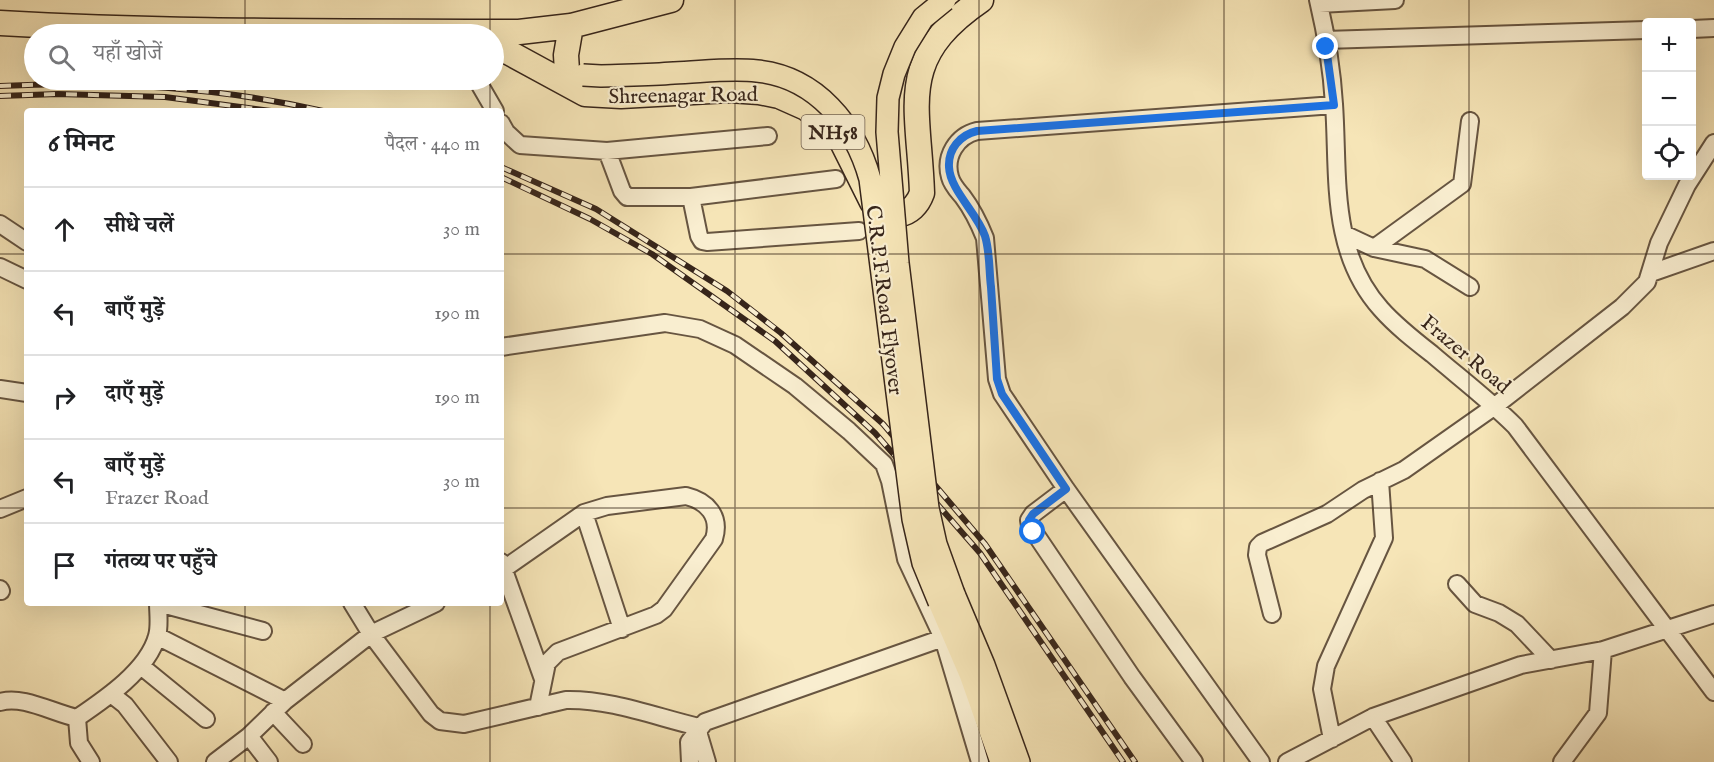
<!DOCTYPE html>
<html lang="hi">
<head>
<meta charset="utf-8">
<style>
	:root { --surface:#fff; --page:#f6f6f6; --text:#202124; --muted:#757577; --line:#e0e0e0 }
	body { margin:0; font-family:"IM FELL English","Noto Serif Devanagari",serif; background:var(--page); color:var(--text) }
	.controls { position:absolute; right:18px; top:18px; display:grid; overflow:hidden; border-radius:6px; box-shadow:0 6px 24px #0002 }
	.controls button { width:54px; height:54px; display:grid; place-items:center; padding:0; border:0; border-bottom:2px solid var(--line); background:var(--surface); color:var(--text); font:30px sans-serif }
	.stop { position:absolute; width:18px; height:18px; margin:-14px; border:4px solid #1a73e8; border-radius:50%; background:#fff }
	.stop.end { background:#1a73e8; border-color:#fff; box-shadow:0 2px 6px #0008 }
	.list { margin:0; padding:0; list-style:none }
	h2 { display:flex; justify-content:space-between; align-items:center; height:78px; margin:0; padding:0 24px; font-size:26px }
	h2 small { font-size:20px; font-weight:400; color:var(--muted) }
	.list li { display:grid; grid-template-columns:39px 1fr auto; gap:18px; align-items:center; box-sizing:border-box; height:84px; padding:0 24px; border-top:2px solid var(--line) }
	.list b { display:block; font-size:22px; white-space:nowrap }
	.list p { margin:0; font-size:20px; white-space:nowrap; color:var(--muted) }
	.list em { font-size:20px; font-style:normal; color:var(--muted) }
	.icon { flex:none; width:33px; height:33px; fill:none; stroke:currentColor; stroke-width:2; stroke-linecap:round; stroke-linejoin:round }
	.map { position:relative; flex:none; width:1714px; height:762px; overflow:hidden }
	.search { position:absolute; background:var(--surface); box-shadow:0 6px 24px #0002; left:24px; top:24px; width:480px; height:66px; display:flex; align-items:center; gap:15px; box-sizing:border-box; padding:0 21px; border-radius:33px; color:var(--muted); font-size:22px }
	.panel { position:absolute; background:var(--surface); box-shadow:0 6px 24px #0002; left:24px; top:108px; width:480px; height:498px; border-radius:6px }
	.map>svg:first-child { display:block }
	.lines { fill:none; stroke-linecap:round; stroke-linejoin:round }
	.minor-casing { stroke:#675541; stroke-width:20 }
	.major-casing { stroke:#37251a; stroke-width:24 }
	.highway-casing { stroke:#37251a; stroke-width:27 }
	.minor { stroke:#f9eed0; stroke-width:16 }
	.major { stroke:#f6e5b7; stroke-width:21 }
	.highway { stroke:#f6e5b7; stroke-width:24 }
	.rail-casing { stroke:#37251a; stroke-width:6 }
	.rail { stroke:#f9eed0; stroke-width:4; stroke-dasharray:11; stroke-linecap:butt }
	.major-bridge-casing { stroke:#37251a; stroke-width:24; stroke-linecap:butt }
	.major-bridge { stroke:#f6e5b7; stroke-width:21 }
	.route { stroke:#1a73e8; stroke-width:8 }
	.grid { fill:none; stroke:#37251a; stroke-width:1.5; stroke-opacity:0.55 }
	.labels { text-anchor:middle; stroke-width:4.5; stroke-linejoin:round; paint-order:stroke }
	.shield { fill:#f9eed0; stroke:#716151; stroke-width:1.5 }
	.shield-label { font-size:20px; font-weight:bold; fill:#37251a }
	.street-label { font-size:21px; fill:#37251a; stroke:#f9eed0 }
</style>
</head>
<body>
<div class="map">
<svg width="1714" height="762" viewBox="0 0 1714 762">
	<rect width="100%" height="100%" fill="#f6e5b7"/>
	<filter id="stains"><feTurbulence type="fractalNoise" baseFrequency=".00333" numOctaves="4"/><feColorMatrix values="0 0 0 0 .2 0 0 0 0 .09 0 0 0 0 .02 0 0 0 .5 -.17"/></filter>
	<radialGradient id="worn" r=".72"><stop offset=".6" stop-color="#630" stop-opacity="0"/><stop offset="1" stop-color="#630" stop-opacity=".3"/></radialGradient>
	<g class="lines">
		<defs>
			<path id="minor" d="M1318 0C1326 34 1332 70 1334 104 1339 175 1329 251 1381 309 1396 326 1414 340 1432 354 1460 378 1489 400 1515 426L1714 692
				M1319 4 1395 0
				M1692 29 1714 28
				M1325 40 1646 30
				M477 80 495 111
				M501 123 506 132 520 145 607 151 768 136
				M607 151 622 191 627 197H691L836 179
				M691 197 699 236 702 241 707 242 859 231
				M0 224 27 242
				M1344 234 1374 248 1425 259 1470 287
				M1374 248 1462 184 1470 121
				M0 267 27 280
				M1651 273 1714 251
				M501 347 665 323 700 329 735 345 795 386 849 431 884 464 890 481 906 559 943 638 980 762
				M0 389 27 393
				M1066 489 1033 514 1029 520 1030 526 1132 677 1194 762
				M0 509 27 498
				M584 513 622 629
				M501 562 543 679
				M501 571 584 513 607 506 686 496C707 501 721 516 714 539L664 609 656 615 558 652 547 663 538 707
				M1457 584 1475 604 1499 613 1517 624 1551 660
				M0 589 1 591
				M158 603 263 631
				M352 603 371 634 436 603
				M1272 614 1257 555 1258 547 1262 543 1327 514 1363 490 1404 470 1495 406 1622 307 1647 282 1659 243 1687 185 1714 143
				M157 636 285 701
				M141 666 206 719
				M111 694 125 705 169 762
				M0 702C23 695 53 713 77 718 105 699 148 670 157 636 160 626 158 613 158 603
				M273 712 303 744
				M1373 717 1403 762
				M77 718 79 743 91 762
				M699 727V735L707 762
				M249 736 269 762
				M1332 739 1322 689 1326 666 1384 538 1380 481
				M215 762 249 736 285 701 371 634 431 714 440 721 464 724 566 700C611 699 656 717 699 727
				M690 762 689 742 705 722 943 638
				M1261 762 1066 489 1002 394 997 379 985 238C979 223 972 209 963 197 958 191 952 185 950 177 944 156 957 136 977 131L1334 105
				M1287 762 1373 717 1521 665 1603 650 1714 614
				M1562 762 1598 713 1603 650"/>
			<path id="major" d="M954 594 984 665 1019 762
				M939 602 970 674 1001 762"/>
			<path id="highway" d="M0 23C173 33 346 31 519 32L571 26 671 0
				M494 47 506 51 585 94 621 96 729 90 759 92 779 96 806 108 825 123 842 142 872 202C889 221 913 218 922 193 919 104 895 59 981 0
				M567 71 566 55 571 26"/>
		</defs>
		<use href="#minor" class="minor-casing"/>
		<use href="#major" class="major-casing"/>
		<use href="#highway" class="highway-casing"/>
		<use href="#minor" class="minor"/>
		<use href="#major" class="major"/>
		<use href="#highway" class="highway"/>
		<defs>
			<path id="rail" d="M0 86C108 81 218 87 323 111
				M0 96 58 94 165 97 271 111
				M501 167 596 209 727 291 781 333 883 424 985 544 1135 762
				M501 177 590 219 652 254 775 341 875 433 980 553 1123 762"/>
		</defs>
		<use href="#rail" class="rail-casing"/>
		<use href="#rail" class="rail"/>
		<defs>
			<path id="major-bridge" d="M945 0 923 18 905 47 894 74 888 98 887 132 898 263 928 508 936 544 954 594
				M583 75 601 76C625 75 650 75 674 73 702 72 730 68 757 71 816 77 855 125 870 179L913 519 923 563 939 602"/>
		</defs>
		<use href="#major-bridge" class="major-bridge-casing"/>
		<use href="#major-bridge" class="major-bridge"/>
	</g>
	<g class="lines">
		<path class="route" d="M1033 532 1029 520 1033 514 1066 489 1002 394 997 379C995 348 993 318 991 287 989 271 990 252 985 236 977 213 950 190 949 167 948 149 960 135 977 131L1334 105 1326 47"/>
	</g>
	<path class="grid" d="M245 0V34M490 0V34M735 0V762M979 0V762M1224 0V762M1469 0V762M245 80V111M490 80V111M0 254H27M501 254H1714M0 508H27M501 508H1714M245 603V762M490 603V762"/>
	<g class="labels">
		<rect class="shield" x="801.5" y="115" width="63" height="34" rx="4.5"/>
		<g class="shield-label">
			<text x="833" y="139">NH58</text>
		</g>
		<g class="street-label">
			<text transform="translate(683 95) rotate(-1)" y="7">Shreenagar Road</text>
			<text transform="translate(885 300) rotate(83)" y="7">C.R.P.F.Road Flyover</text>
			<text transform="translate(1466 354) rotate(40)" y="7">Frazer Road</text>
		</g>
	</g>
	<rect width="100%" height="100%" filter="url(#stains)"/>
	<rect width="100%" height="100%" fill="url(#worn)"/>
</svg>
<div class="controls">
<button>+</button>
<button>−</button>
<button><svg class="icon" aria-label="locate" viewBox="0 0 24 24"><circle cx="12" cy="12" r="6"/><path d="M12 2v4M12 18v4M2 12h4M18 12h4"/></svg></button>
</div>
<div class="stop" style="left:1033px;top:532px"></div>
<div class="stop end" style="left:1326px;top:47px"></div>
<div class="search"><svg class="icon" aria-label="search" viewBox="0 0 24 24"><circle cx="10" cy="10" r="6"/><path d="M15 15l6 6"/></svg>यहाँ खोजें</div>
<section class="panel">
<h2>6 मिनट<small>पैदल · 440 m</small></h2>
<ul class="list">
<li><svg class="icon" aria-label="ahead" viewBox="0 0 24 24"><path d="M12 20V5M6 11l6-6 6 6"/></svg><div><b>सीधे चलें</b></div><em>30 m</em></li>
<li><svg class="icon" aria-label="left" viewBox="0 0 24 24"><path d="M17 20v-9H6M10 6l-5 5 5 5"/></svg><div><b>बाएँ मुड़ें</b></div><em>190 m</em></li>
<li><svg class="icon" aria-label="right" viewBox="0 0 24 24"><path d="M7 20v-9h11M14 6l5 5-5 5"/></svg><div><b>दाएँ मुड़ें</b></div><em>190 m</em></li>
<li><svg class="icon" aria-label="left" viewBox="0 0 24 24"><path d="M17 20v-9H6M10 6l-5 5 5 5"/></svg><div><b>बाएँ मुड़ें</b><p>Frazer Road</p></div><em>30 m</em></li>
<li><svg class="icon" aria-label="arrive" viewBox="0 0 24 24"><path d="M6 21V4h12l-3 4 3 4H6"/></svg><div><b>गंतव्य पर पहुँचे</b></div></li>
</ul>
</section>
</div>
</body>
</html>
